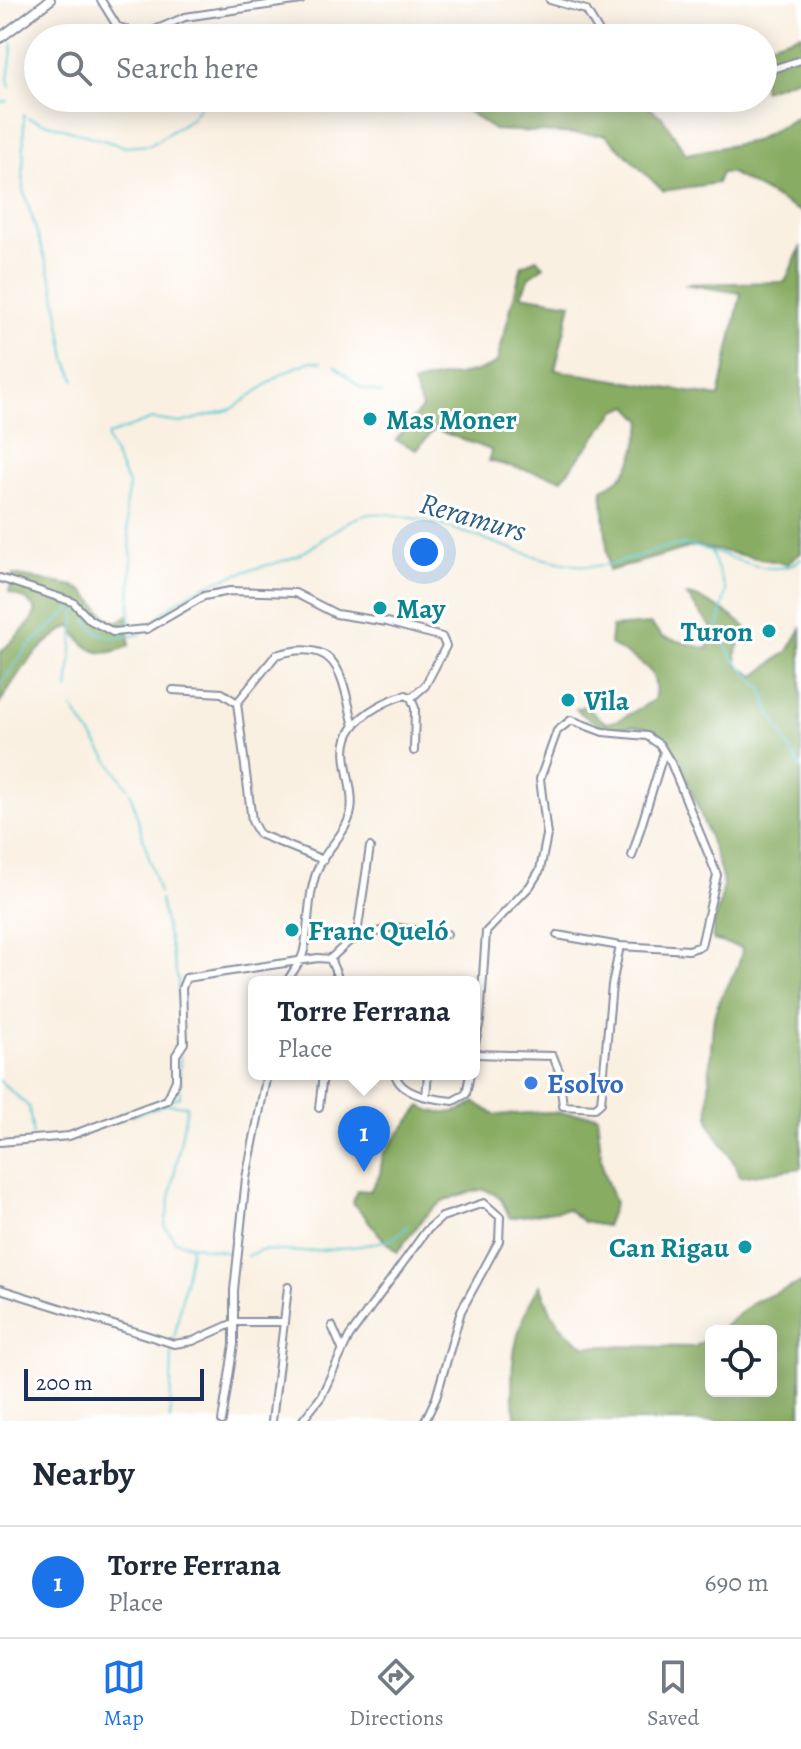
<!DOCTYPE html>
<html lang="en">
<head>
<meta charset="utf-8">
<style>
	:root { --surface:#fff; --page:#f6f6f7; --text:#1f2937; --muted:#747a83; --line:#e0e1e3; --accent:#1a73e8 }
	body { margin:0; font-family:Alegreya,serif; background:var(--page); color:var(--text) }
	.controls { position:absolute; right:24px; bottom:24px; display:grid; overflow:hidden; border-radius:12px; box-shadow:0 4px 20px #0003 }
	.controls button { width:72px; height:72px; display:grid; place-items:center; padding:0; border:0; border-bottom:2px solid var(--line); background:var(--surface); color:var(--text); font:40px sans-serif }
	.scale { position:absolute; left:24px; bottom:20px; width:180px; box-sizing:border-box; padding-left:8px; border:4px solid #1b2f5e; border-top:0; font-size:22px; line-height:28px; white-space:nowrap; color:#1b2f5e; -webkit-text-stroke:6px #fff; paint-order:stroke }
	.you { position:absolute; left:424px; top:552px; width:28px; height:28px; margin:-20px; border:6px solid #fff; border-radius:50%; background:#1a73e8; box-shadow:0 0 0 12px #1a73e833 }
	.badge { display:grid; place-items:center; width:52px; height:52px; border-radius:50%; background:var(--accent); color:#fff; font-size:26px; font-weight:700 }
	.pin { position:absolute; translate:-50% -66px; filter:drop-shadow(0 2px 4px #0008) }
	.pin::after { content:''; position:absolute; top:42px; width:28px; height:24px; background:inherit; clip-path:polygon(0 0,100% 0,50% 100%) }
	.popup { position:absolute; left:248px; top:976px; width:232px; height:104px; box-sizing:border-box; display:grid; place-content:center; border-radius:12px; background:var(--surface); filter:drop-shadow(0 2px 6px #0005); font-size:26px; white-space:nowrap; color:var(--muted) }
	.popup b { font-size:30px; color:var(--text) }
	.popup::after { content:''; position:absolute; left:50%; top:100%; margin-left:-16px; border:16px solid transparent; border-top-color:var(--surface) }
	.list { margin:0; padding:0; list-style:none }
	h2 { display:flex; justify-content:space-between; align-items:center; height:104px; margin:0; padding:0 32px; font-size:34px }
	h2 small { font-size:26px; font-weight:400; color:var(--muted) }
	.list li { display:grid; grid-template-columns:52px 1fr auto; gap:24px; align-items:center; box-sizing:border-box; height:112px; padding:0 32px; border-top:2px solid var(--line) }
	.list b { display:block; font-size:30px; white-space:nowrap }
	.list p { margin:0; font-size:26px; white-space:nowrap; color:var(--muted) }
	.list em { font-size:26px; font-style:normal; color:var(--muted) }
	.icon { flex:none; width:44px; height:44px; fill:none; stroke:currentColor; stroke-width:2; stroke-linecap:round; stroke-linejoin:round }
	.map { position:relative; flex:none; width:801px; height:1421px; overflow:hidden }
	.search { position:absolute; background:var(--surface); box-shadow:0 4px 20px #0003; left:24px; right:24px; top:24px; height:88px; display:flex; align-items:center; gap:20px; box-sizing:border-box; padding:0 28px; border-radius:44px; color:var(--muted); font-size:30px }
	.sheet { height:216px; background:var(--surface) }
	nav { display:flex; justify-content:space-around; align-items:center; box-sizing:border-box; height:112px; border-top:2px solid var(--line); background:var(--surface); font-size:22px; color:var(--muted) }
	nav a { display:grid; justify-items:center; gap:4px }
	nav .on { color:var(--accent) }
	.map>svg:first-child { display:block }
	.forest { fill:#87ac62; stroke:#516e60; stroke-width:2 }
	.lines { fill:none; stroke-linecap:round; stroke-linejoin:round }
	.stream { stroke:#5dc9d3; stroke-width:2 }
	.minor-casing { stroke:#8a90a0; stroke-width:10 }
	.tertiary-casing { stroke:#8a90a0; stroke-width:12 }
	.minor { stroke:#fff; stroke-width:6 }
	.tertiary { stroke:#fff; stroke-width:8 }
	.culture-dot { fill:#0f9aa8; stroke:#fff; stroke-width:3 }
	.shop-dot { fill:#3f7fe0; stroke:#fff; stroke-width:3 }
	.labels { text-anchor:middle; stroke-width:6; stroke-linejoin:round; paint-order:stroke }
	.culture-label { font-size:28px; font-weight:bold; fill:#0d838f; stroke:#fff; text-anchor:start }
	.shop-label { font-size:28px; font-weight:bold; fill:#366cbe; stroke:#fff; text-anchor:start }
	.water-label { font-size:30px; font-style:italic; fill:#2f5d81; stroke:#fff }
</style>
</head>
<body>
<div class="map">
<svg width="801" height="1421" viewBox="0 0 801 1421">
	<rect width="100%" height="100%" fill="#fff"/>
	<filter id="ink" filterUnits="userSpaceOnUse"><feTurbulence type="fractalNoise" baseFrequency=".0125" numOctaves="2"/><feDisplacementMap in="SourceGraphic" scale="16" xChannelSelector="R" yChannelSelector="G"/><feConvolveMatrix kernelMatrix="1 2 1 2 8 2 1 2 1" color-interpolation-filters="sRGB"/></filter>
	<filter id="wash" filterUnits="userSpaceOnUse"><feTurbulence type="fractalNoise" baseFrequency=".006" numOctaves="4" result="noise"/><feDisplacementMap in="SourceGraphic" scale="32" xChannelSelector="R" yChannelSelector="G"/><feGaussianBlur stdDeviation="1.8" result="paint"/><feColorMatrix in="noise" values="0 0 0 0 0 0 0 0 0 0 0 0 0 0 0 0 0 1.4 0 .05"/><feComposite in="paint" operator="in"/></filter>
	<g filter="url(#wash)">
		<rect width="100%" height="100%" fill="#faf0e2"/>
		<path class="forest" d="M801 34V77L763 90V46Z
			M449 98H637L663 118 686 154 754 141 801 115V212L731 173H721L717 183 663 191 606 135 494 130Z
			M801 246V553L787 564 695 546 609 571 602 489C635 475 634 453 643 421L629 406 616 411 562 479 489 461 491 450 434 429 417 450 396 440 422 408 413 384C440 373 475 378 497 362L522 265 537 259 544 266 530 276 521 295 571 303 555 370 719 397 741 293 684 284 785 282Z
			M13 575 74 586 85 592 110 621H119L128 615 129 646C101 659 86 653 71 626 39 642 17 674 0 703V653L31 622 36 610 27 600 9 592Z
			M686 595C701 595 735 617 746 628L736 653 737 665 755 676 788 651 801 629V1168L740 1177C734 1155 717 1142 710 1123 706 1111 712 1031 714 1017 719 991 741 973 742 948L713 940C711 916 723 904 723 886 723 868 678 751 666 738 665 737 656 732 655 731 623 717 612 741 576 709L584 706 606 723 619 720 654 700C663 666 632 659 610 644L612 627 650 624 663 637 708 649 712 628Z
			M475 1102 495 1115 549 1112 597 1115 603 1171 615 1203 606 1226 584 1222 567 1209 510 1218 500 1197 484 1189C429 1200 430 1211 397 1252 378 1238 370 1219 353 1203L357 1190 370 1191 380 1174 383 1154 421 1106C439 1116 458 1115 475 1102Z
			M801 1283V1421H516C507 1372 513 1328 540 1285L551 1312 565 1331 585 1346 694 1347 711 1337V1391H771V1331H719L753 1302Z"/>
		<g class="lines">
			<path class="stream" d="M10 87 8 79 13 43
				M0 102 8 101
				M24 115 23 189 54 287 66 359 75 380
				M28 118 126 147 150 145 192 118 204 100
				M335 366 361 388 382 394
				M711 552 726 591 717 632 733 658 762 689 769 710 801 769
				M86 620C101 642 118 639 141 634
				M156 620C191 583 238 574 286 560 317 551 338 519 370 514 384 512 398 516 412 518 471 529 526 561 586 566 624 569 656 543 686 545 719 548 774 585 801 559
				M129 628 132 558 125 507 129 486 107 439 109 435 152 419 181 423 232 409 283 373 311 361 321 362
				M0 685 27 648 72 608
				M68 690 76 610
				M72 708 128 788
				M130 792 159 893
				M160 900 178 981 180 1044
				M0 1081 29 1107 33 1136
				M172 1099 180 1097V1055
				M119 1114 132 1110
				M131 1116 167 1104 187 1106 165 1226 175 1241 189 1245 191 1250 174 1340
				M8 1144 55 1143 125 1118
				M189 1245 234 1254
				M247 1256 261 1250 303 1252 360 1246 393 1239 408 1226
				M170 1421 172 1350"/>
		</g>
	</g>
	<g filter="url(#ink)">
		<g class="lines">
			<defs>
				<path id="minor" d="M101 0 117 26 141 36 185 17 301 0
					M550 0 586 10 603 38
					M763 72 801 60
					M0 578 73 602 90 620 113 632 147 629 204 596 230 591 295 593 336 614 387 622 442 637 446 646 425 686 411 698 406 695C389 699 364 712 353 727 334 752 356 784 351 811 347 832 329 846 320 864 307 890 310 922 304 950 302 962 292 971 287 982
					M173 690 222 693 237 703
					M411 698 415 708 414 751
					M632 856 664 752
					M323 860 259 834 252 821 237 703 276 655C341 636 341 676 354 726
					M557 935 620 946
					M354 940 392 927 447 934
					M330 959 357 934 370 847
					M474 1048 480 1021 486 932 530 886 540 870 547 835 540 779 557 731 571 720 603 732 647 736 660 745 671 763 717 875 701 946 689 950 620 946 612 985 601 1103 595 1108 563 1106 559 1071 553 1056 474 1054
					M395 1074C401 1096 434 1099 453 1101L466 1094 470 1074
					M426 1096 428 1074
					M319 1108 323 1074
					M0 1142 69 1136 167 1100 176 1080V1055L184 1043 182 988 186 978 318 958 330 959 337 975 335 982
					M0 1289 174 1344 193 1341 236 1322H284L272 1421
					M284 1322 288 1287
					M332 1326 342 1349
					M222 1421 234 1344V1290L246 1178 267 1074
					M302 1421 321 1397 349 1337 426 1231 442 1217 484 1203 500 1217 499 1241 461 1311 436 1398 425 1421"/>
				<path id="tertiary" d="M0 38 50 0"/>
			</defs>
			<use href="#minor" class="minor-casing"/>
			<use href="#tertiary" class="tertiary-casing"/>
			<use href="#minor" class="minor"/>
			<use href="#tertiary" class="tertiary"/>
		</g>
	</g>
	<g class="culture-dot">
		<circle cx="370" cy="419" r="8"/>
		<circle cx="380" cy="608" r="8"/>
		<circle cx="769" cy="631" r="8"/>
		<circle cx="568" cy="700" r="8"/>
		<circle cx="292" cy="930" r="8"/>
		<circle cx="745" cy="1247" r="8"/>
	</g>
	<circle class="shop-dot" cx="531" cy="1083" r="8"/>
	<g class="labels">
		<g class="culture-label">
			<text x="386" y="429">Mas Moner</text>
			<text x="396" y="618">May</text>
			<text x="753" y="641" text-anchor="end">Turon</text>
			<text x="584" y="710">Vila</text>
			<text x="308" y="940">Franc Queló</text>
			<text x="729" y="1257" text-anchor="end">Can Rigau</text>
		</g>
		<g class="shop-label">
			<text x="547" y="1093">Esolvo</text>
		</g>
		<g class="water-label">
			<text transform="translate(473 517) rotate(16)" y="10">Reramurs</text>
		</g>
	</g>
</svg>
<div class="controls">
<button><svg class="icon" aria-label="locate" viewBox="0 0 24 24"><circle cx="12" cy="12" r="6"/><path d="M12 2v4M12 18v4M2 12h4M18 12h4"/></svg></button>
</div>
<div class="scale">200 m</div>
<div class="you"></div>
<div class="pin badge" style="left:364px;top:1172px">1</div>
<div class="popup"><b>Torre Ferrana</b>Place</div>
<div class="search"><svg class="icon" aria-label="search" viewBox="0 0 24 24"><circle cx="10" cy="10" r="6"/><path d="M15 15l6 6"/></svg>Search here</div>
</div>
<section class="sheet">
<h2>Nearby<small></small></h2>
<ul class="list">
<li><span class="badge">1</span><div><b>Torre Ferrana</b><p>Place</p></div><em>690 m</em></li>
</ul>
</section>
<nav>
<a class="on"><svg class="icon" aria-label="map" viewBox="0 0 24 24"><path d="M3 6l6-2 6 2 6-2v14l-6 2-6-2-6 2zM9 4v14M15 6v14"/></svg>Map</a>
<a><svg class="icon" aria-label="directions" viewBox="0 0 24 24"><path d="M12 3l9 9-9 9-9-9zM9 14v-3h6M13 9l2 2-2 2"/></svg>Directions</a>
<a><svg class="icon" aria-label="saved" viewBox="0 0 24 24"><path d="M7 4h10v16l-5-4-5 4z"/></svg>Saved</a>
</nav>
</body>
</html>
